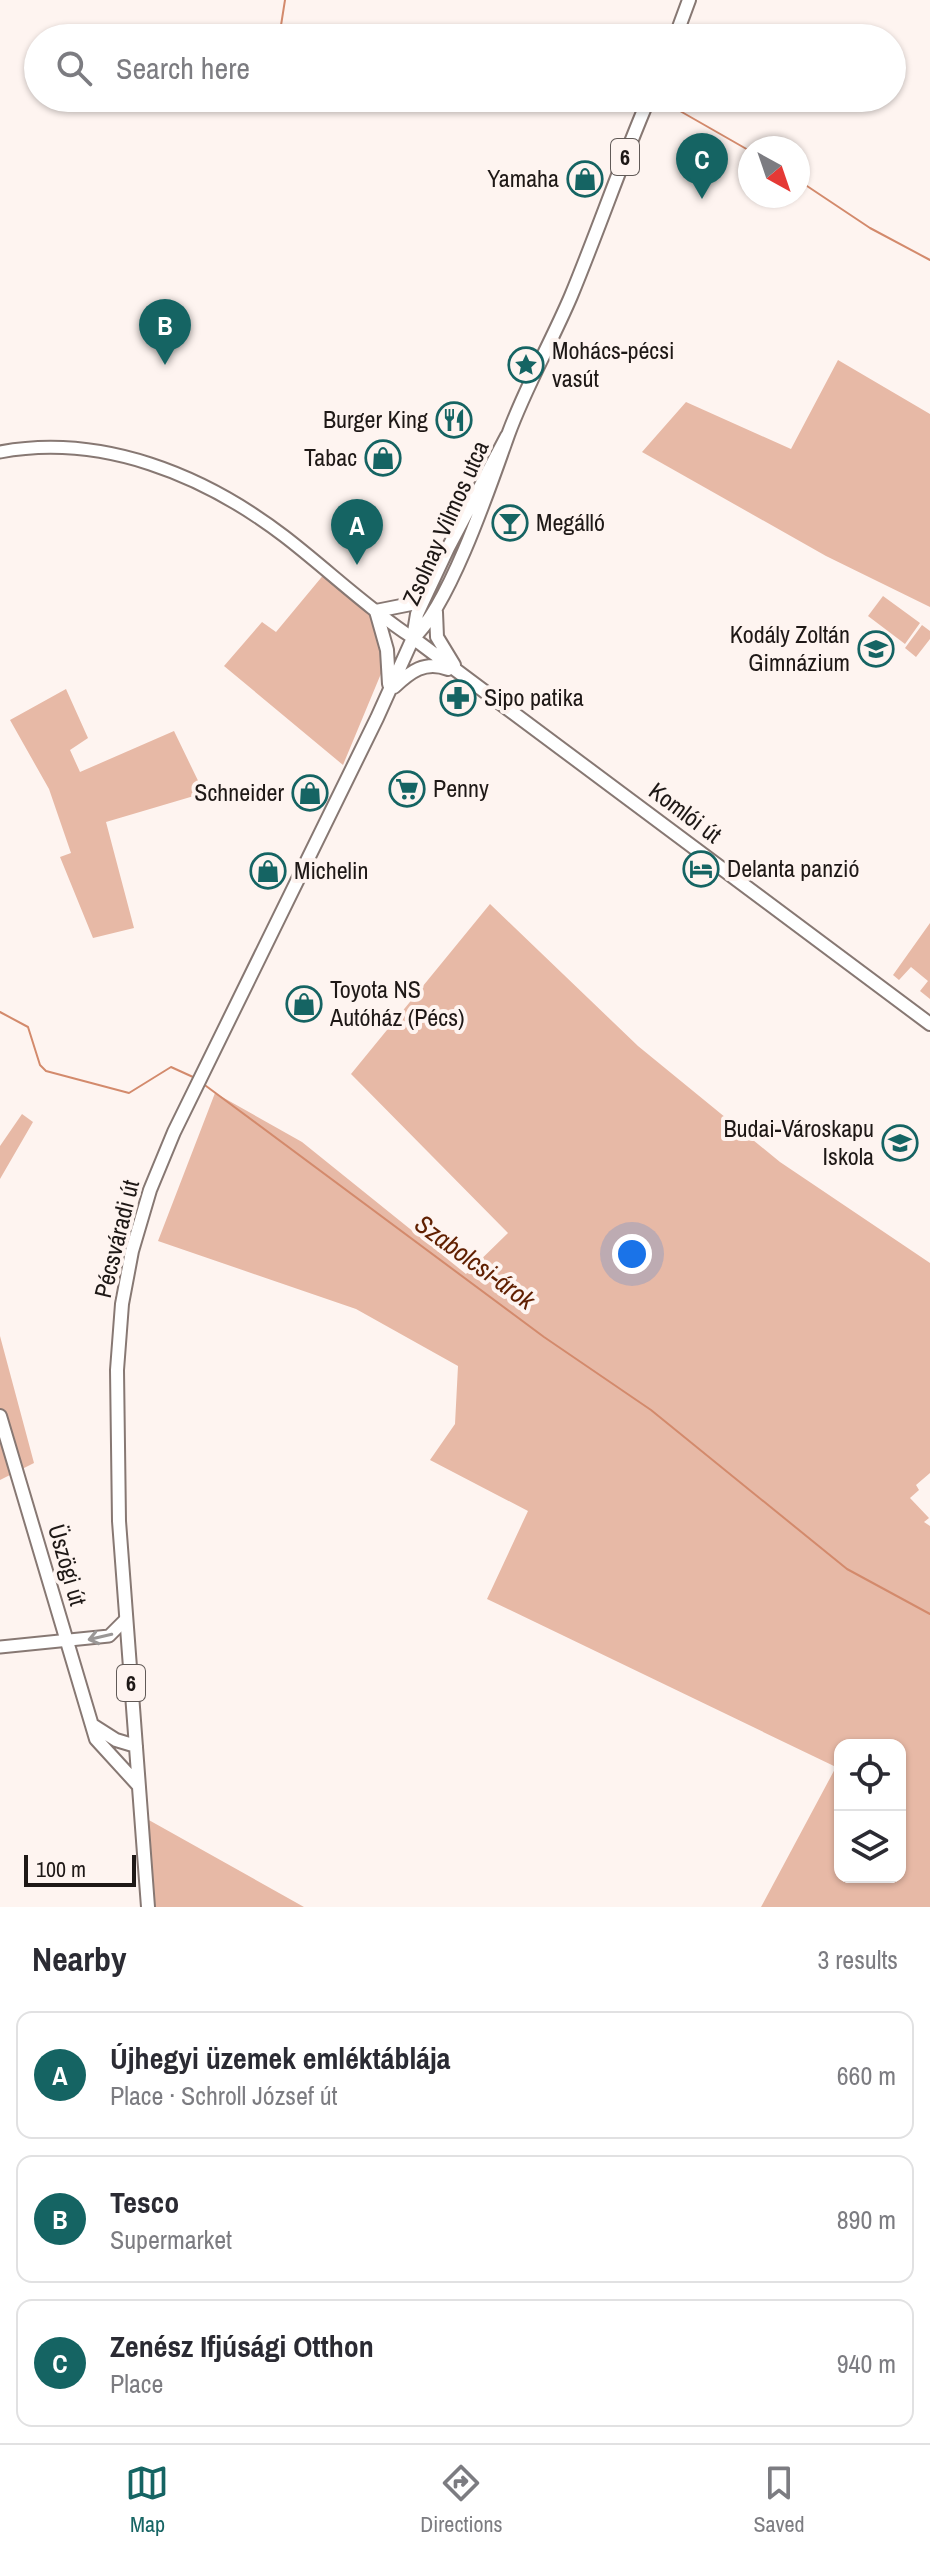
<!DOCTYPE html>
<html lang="en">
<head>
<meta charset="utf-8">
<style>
	:root { --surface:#fff; --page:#f7f7f7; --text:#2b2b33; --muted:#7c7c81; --line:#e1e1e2; --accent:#156463 }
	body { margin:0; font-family:"Archivo Narrow",sans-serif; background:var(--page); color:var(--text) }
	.controls { position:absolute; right:24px; bottom:24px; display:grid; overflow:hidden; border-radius:16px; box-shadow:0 2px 6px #0004 }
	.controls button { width:72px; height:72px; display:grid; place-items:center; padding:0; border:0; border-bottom:2px solid var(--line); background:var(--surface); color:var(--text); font:40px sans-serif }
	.compass { position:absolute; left:738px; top:136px; width:72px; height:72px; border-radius:50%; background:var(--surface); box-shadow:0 2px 6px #0004; rotate:140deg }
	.scale { position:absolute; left:24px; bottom:20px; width:112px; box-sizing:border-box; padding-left:8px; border:4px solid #1e1816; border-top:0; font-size:22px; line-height:28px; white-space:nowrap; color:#1e1816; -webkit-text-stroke:6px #fef4f0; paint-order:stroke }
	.you { position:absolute; left:632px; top:1254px; width:28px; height:28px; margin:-20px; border:6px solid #fff; border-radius:50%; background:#1a73e8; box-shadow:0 0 0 12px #1a73e833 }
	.badge { display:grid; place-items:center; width:52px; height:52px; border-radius:50%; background:var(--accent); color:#fff; font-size:26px; font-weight:700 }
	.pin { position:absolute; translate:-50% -66px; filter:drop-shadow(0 2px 4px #0008) }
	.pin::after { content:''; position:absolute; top:42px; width:28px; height:24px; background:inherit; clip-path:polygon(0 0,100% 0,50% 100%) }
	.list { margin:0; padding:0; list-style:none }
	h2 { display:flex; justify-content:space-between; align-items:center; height:104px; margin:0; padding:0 32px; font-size:34px }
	h2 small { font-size:26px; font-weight:400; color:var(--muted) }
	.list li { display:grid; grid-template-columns:52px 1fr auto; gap:24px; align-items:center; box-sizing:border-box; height:128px; margin:0 16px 16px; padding:0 16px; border:2px solid var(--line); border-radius:16px }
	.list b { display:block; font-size:30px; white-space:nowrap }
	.list p { margin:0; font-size:26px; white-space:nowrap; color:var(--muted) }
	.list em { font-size:26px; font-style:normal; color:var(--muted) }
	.icon { flex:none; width:44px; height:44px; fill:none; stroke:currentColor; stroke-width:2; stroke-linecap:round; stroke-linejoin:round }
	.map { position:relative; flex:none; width:930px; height:1907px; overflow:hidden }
	.search { position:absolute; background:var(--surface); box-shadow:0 2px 6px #0004; left:24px; right:24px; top:24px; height:88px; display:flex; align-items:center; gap:20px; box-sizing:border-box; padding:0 28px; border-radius:44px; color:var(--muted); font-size:30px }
	.sheet { height:536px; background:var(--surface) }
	nav { display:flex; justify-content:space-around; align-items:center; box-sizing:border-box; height:112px; border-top:2px solid var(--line); background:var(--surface); font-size:22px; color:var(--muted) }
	nav a { display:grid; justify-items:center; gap:4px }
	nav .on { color:var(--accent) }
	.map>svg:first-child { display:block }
	.green { fill:#e7b9a6; fill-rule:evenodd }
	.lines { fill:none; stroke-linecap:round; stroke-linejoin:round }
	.stream { stroke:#d38a6c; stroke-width:2 }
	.secondary-casing { stroke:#877873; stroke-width:15 }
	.primary-casing { stroke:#877873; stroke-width:16 }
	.secondary { stroke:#fff; stroke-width:11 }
	.primary { stroke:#fff; stroke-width:12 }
	.oneway { stroke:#9a9796 }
	.labels { text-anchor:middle; stroke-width:8; stroke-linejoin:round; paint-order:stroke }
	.shield { fill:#fef4f0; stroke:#615a57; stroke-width:2 }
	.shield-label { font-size:22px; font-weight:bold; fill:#1e1816 }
	.poi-label { font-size:24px; fill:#1e1816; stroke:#fef4f0; text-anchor:start }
	.street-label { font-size:24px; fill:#1e1816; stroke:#fef4f0 }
	.water-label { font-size:26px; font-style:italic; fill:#601f00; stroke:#fef4f0 }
</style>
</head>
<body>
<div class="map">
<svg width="930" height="1907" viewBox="0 0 930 1907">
	<rect width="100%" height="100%" fill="#fef4f0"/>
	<path class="green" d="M838 360 930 414V607L826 556 642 452 686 402 791 449Z
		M330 567 378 607 372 621 385 664 343 765 224 666 262 622 276 632Z
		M883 596 920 623 905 644 868 616Z
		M922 625 930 631V639L916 657 905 648Z
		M66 689 88 738 70 750 80 772 174 731 204 793 106 822 134 928 93 938 60 857 71 853 49 789 10 720Z
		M490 904 638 1046 780 1162 930 1263V1473L916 1485 919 1490 910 1498 929 1518 924 1522 930 1526V1907H761L836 1767 487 1599 528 1511 430 1460 455 1424 458 1366 356 1309 158 1241 215 1093 302 1142 466 1274 508 1233 351 1074ZM840 1745H900V1877H840Z
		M930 923V999L920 991 928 981 911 967 899 980 893 975Z
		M22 1114 33 1122 0 1179V1146Z
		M0 1336 34 1463 0 1480Z
		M147 1819 304 1907H143Z"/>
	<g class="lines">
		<path class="stream" d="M279 38 285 0
			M666 103 750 151
			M798 180 870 228 930 260
			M0 1012 28 1027 40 1065 46 1071 129 1093 171 1067 193 1077
			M202 1083 544 1337 651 1410 847 1569 930 1614"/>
		<defs>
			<path id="secondary" d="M0 452C102 433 204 475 284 536 327 569 367 608 413 638
				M0 1647 109 1636 126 1619"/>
			<path id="primary" d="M675 38 689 0
				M436 612 437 637 454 665
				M413 638 930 1024
				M413 638C449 607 491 483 508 435 525 388 551 343 571 296 598 231 621 163 649 98
				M389 684 387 650 376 611 411 604 425 592
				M394 687C410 672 425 660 448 669
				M0 1416 96 1739 138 1785
				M94 1726 116 1740 136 1746
				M148 1907 119 1521 117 1370 122 1304 132 1251 150 1190 174 1132 377 718 413 638 417 614 448 548 507 436"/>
		</defs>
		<use href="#secondary" class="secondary-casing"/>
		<use href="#primary" class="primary-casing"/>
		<use href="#secondary" class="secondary"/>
		<use href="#primary" class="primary"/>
	</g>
	<defs><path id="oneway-shaft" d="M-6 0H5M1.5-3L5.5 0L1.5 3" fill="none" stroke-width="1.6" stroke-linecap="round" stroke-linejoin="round" transform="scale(2)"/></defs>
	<use class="oneway" href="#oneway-shaft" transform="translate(100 1637) rotate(167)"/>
	<defs>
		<symbol id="shop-ring" viewBox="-11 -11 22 22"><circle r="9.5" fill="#fef4f0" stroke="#156463" stroke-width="1.5"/><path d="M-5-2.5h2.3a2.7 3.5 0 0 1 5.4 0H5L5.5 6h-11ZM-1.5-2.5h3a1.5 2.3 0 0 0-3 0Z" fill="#156463"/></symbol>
		<symbol id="sight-ring" viewBox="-11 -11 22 22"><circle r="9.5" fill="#fef4f0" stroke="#156463" stroke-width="1.5"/><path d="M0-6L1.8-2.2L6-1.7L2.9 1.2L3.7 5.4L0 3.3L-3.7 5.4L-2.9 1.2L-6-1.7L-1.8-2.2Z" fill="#156463"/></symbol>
		<symbol id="restaurant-ring" viewBox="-11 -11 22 22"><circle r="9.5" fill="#fef4f0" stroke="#156463" stroke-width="1.5"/><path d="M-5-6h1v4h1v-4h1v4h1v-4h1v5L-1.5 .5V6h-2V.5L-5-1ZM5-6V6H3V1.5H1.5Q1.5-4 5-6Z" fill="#156463"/></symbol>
		<symbol id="bar-ring" viewBox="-11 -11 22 22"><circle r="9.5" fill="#fef4f0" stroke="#156463" stroke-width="1.5"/><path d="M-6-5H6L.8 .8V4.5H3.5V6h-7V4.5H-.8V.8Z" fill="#156463"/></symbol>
		<symbol id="school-ring" viewBox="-11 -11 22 22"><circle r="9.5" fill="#fef4f0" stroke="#156463" stroke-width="1.5"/><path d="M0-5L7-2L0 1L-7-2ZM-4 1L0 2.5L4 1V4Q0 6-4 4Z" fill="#156463"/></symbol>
		<symbol id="pharmacy-ring" viewBox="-11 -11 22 22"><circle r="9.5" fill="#fef4f0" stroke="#156463" stroke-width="1.5"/><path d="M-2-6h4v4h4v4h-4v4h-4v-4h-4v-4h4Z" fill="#156463"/></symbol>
		<symbol id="supermarket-ring" viewBox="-11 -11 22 22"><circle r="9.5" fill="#fef4f0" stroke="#156463" stroke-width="1.5"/><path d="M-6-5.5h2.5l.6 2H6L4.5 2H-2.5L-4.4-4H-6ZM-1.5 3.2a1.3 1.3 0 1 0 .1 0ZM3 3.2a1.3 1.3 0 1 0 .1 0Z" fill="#156463"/></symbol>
		<symbol id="hotel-ring" viewBox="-11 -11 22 22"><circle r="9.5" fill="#fef4f0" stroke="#156463" stroke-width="1.5"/><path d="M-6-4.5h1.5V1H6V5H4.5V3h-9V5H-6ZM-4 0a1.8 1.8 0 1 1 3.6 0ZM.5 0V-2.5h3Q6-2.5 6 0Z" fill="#156463"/></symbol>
	</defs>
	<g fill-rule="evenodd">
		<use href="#shop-ring" x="565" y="159" width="40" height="40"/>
		<use href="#sight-ring" x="506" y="345" width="40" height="40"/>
		<use href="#restaurant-ring" x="434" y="400" width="40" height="40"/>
		<use href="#shop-ring" x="363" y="438" width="40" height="40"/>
		<use href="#bar-ring" x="490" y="503" width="40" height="40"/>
		<use href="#school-ring" x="856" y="629" width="40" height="40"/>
		<use href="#pharmacy-ring" x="438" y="678" width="40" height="40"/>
		<use href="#supermarket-ring" x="387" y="769" width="40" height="40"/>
		<use href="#shop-ring" x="290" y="773" width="40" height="40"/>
		<use href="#hotel-ring" x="681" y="849" width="40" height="40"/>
		<use href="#shop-ring" x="248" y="851" width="40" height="40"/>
		<use href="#shop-ring" x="284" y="984" width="40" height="40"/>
		<use href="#school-ring" x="880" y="1123" width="40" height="40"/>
	</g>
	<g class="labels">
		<g class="shield">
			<rect x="611" y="139" width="28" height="36" rx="6"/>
			<rect x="117" y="1665" width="28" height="36" rx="6"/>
		</g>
		<g class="shield-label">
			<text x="625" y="165">6</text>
			<text x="131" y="1691">6</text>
		</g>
		<g class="poi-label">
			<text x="559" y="187" text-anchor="end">Yamaha</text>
			<text x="552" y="359">Mohács-pécsi<tspan x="552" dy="28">vasút</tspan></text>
			<text x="428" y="428" text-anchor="end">Burger King</text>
			<text x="357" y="466" text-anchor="end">Tabac</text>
			<text x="536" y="531">Megálló</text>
			<text x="850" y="643" text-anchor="end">Kodály Zoltán<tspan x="850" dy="28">Gimnázium</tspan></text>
			<text x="484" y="706">Sipo patika</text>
			<text x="433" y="797">Penny</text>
			<text x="284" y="801" text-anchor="end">Schneider</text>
			<text x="727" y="877">Delanta panzió</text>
			<text x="294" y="879">Michelin</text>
			<text x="330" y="998">Toyota NS<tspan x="330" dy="28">Autóház (Pécs)</tspan></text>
			<text x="874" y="1137" text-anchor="end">Budai-Városkapu<tspan x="874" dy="28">Iskola</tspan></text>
		</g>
		<g class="street-label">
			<text transform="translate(446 523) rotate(-66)" y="8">Zsolnay Vilmos utca</text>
			<text transform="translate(685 813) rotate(37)" y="8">Komlói út</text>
			<text transform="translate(117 1239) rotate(-76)" y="8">Pécsváradi út</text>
			<text transform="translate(67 1565) rotate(74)" y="8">Üszögi út</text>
		</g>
		<g class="water-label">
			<text transform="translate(475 1262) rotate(36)" y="9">Szabolcsi-árok</text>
		</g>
	</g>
</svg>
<div class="controls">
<button><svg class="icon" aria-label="locate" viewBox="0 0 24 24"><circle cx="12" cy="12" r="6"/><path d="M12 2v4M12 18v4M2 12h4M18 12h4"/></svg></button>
<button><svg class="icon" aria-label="layers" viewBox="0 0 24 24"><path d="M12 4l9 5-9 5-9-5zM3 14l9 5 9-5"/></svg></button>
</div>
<svg class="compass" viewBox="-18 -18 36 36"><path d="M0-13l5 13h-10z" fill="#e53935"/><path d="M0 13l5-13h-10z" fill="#7c7c81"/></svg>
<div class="scale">100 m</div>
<div class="you"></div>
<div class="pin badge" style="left:357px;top:565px">A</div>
<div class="pin badge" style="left:165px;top:365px">B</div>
<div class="pin badge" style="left:702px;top:199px">C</div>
<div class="search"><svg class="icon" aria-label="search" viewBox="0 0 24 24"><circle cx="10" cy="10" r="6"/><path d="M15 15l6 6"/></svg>Search here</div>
</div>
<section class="sheet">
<h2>Nearby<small>3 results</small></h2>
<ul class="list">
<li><span class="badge">A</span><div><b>Újhegyi üzemek emléktáblája</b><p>Place · Schroll József út</p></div><em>660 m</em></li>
<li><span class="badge">B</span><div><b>Tesco</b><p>Supermarket</p></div><em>890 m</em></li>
<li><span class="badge">C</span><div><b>Zenész Ifjúsági Otthon</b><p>Place</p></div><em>940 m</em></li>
</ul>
</section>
<nav>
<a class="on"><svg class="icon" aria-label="map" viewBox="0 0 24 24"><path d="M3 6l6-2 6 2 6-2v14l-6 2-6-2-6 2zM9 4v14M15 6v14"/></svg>Map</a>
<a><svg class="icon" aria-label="directions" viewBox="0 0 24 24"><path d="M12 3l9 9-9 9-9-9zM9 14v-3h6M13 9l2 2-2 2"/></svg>Directions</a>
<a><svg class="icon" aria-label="saved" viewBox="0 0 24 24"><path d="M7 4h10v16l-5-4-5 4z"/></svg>Saved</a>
</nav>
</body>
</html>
